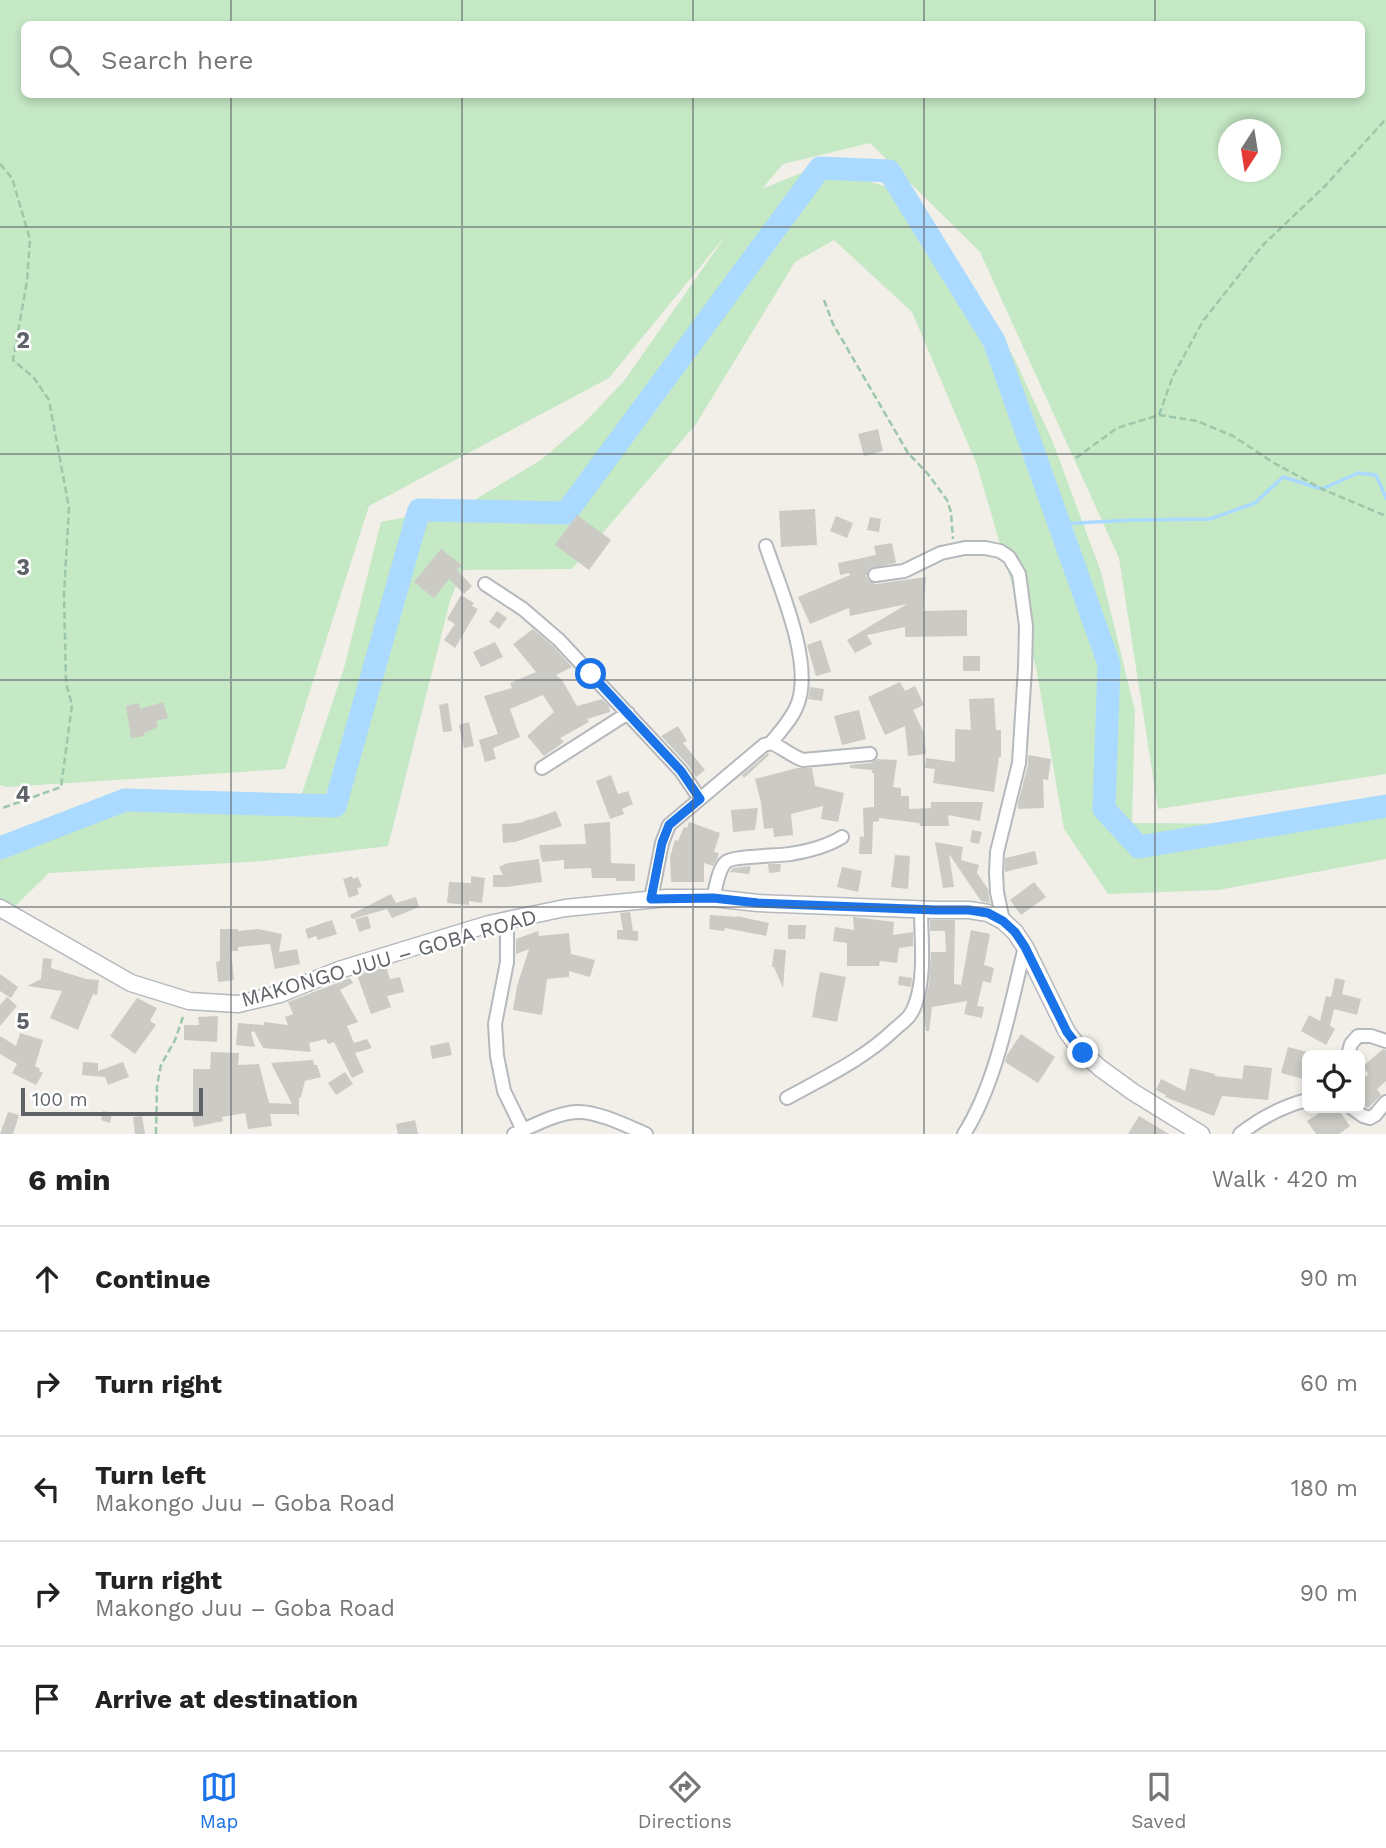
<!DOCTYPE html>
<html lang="en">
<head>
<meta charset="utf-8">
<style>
	:root { --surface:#fff; --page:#f6f6f6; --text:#222; --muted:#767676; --line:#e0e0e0; --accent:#1a73e8 }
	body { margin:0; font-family:"Work Sans",sans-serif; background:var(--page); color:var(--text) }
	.controls { position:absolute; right:21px; bottom:21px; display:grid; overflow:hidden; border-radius:10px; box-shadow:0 4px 10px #0003 }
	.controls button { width:63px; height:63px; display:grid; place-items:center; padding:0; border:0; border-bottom:2px solid var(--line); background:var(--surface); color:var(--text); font:35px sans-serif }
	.compass { position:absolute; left:1218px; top:119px; width:63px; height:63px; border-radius:50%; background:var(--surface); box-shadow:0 4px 10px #0003; rotate:192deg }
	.scale { position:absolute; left:21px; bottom:18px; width:182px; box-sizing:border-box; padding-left:7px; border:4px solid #5f6368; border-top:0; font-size:19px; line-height:24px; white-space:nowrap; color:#5f6368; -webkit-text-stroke:5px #fff; paint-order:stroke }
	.stop { position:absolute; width:21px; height:21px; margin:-16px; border:5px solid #1a73e8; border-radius:50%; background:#fff }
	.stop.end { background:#1a73e8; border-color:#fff; box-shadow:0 2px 7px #0008 }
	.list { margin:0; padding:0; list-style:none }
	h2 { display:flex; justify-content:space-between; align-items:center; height:91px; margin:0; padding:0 28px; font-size:30px }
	h2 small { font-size:23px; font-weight:400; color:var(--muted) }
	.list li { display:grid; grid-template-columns:46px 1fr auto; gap:21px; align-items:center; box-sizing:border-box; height:105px; padding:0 28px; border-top:2px solid var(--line) }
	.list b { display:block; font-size:26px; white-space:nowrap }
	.list p { margin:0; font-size:23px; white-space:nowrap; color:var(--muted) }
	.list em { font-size:23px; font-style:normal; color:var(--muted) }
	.icon { flex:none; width:38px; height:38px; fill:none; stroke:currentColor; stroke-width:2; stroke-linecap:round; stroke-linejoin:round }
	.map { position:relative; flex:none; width:1386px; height:1134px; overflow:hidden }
	.search { position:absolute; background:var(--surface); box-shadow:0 4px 10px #0003; left:21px; right:21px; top:21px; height:77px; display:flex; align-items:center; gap:18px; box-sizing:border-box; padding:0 24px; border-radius:10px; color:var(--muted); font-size:26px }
	.sheet { height:616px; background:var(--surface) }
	nav { display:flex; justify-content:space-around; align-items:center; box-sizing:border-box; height:98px; border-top:2px solid var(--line); background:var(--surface); font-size:19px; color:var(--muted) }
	nav a { display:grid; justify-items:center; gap:4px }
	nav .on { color:var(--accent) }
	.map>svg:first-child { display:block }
	.green { fill:#c5e8c5; fill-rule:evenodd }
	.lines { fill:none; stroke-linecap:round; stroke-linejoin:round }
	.stream { stroke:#aadaff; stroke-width:3.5 }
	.river { stroke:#aadaff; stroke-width:23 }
	.building { fill:#cccac5 }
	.minor-casing { stroke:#b5b8bc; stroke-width:16 }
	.tertiary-casing { stroke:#b5b8bc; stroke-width:19 }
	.path { stroke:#9cc7a9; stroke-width:2.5; stroke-dasharray:7 3.5; stroke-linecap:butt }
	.minor { stroke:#fff; stroke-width:12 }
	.tertiary { stroke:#fff; stroke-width:16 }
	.route { stroke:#1a73e8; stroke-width:9 }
	.grid { fill:none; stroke:#5f6368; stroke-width:2; stroke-opacity:0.55 }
	.labels { text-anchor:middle; stroke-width:5; stroke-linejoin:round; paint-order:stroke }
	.street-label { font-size:21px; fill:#5f6368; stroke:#fff }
	.grid-label { font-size:23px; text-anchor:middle; font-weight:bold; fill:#5f6368; stroke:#fff; stroke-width:5; stroke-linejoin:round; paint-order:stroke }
</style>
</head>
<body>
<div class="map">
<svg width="1386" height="1134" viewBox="0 0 1386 1134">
	<rect width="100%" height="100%" fill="#f1efe8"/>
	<path class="green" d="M0 0H1386V774L1158 809 1119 558 980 252 870 143 783 164 762 189 818 166 900 191 929 228 986 310 1014 358 1052 440 1101 572 1135 711 1132 823 1269 824 1386 797V859L1218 890 1108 894 1064 829 1036 667 977 465 912 312 834 240 795 262 696 424 572 569 462 570 450 601 388 846 263 861 49 873 0 921V842L152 794 301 796 344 668 381 522 466 505 541 460 583 424 624 381 727 234 609 378 369 506 285 769 7 787 0 785ZM24 24H1362V94H24ZM1228 130H1270V172H1228Z"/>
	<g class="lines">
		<path class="stream" d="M1059 524 1133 520 1210 519 1255 503 1283 477 1322 489 1358 473 1376 475 1386 498"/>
		<path class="river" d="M0 848 125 800 335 806 419 510 566 513 820 168 889 171 994 341 1109 664 1104 809 1139 847 1386 806"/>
	</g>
	<path class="building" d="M878 429 883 451 864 456 858 434Z
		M815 509 817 545 781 547 779 511Z
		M577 515 611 540 589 570 555 545Z
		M836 516 853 523 847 538 830 531Z
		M870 517 881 519 879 532 867 530Z
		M892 543 896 563 870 568 866 576 869 581 876 584 926 577 923 611 967 610V636L905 637V627L867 635 872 644 855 653 847 640 907 604 850 616 849 608 810 624 798 597 850 575 849 573 840 575 838 563 876 555 874 546Z
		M441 549 462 565 457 570 472 586 464 594 449 579 434 598 414 582Z
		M461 595 474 603 472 606 478 609 455 648 444 640 455 624 447 619Z
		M497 611 507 618 499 629 489 622Z
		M533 629 553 646 572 667 556 675 562 680 577 706 602 699 609 706 610 712 587 719 589 722 560 738 564 742 544 756 527 736 554 712 543 695 510 709 520 737 493 748 496 759 485 762 479 740 498 734 484 696 512 688 510 683 536 672 513 644Z
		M821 640 831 672 816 676 807 645Z
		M495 642 503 657 481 667 473 652Z
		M963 656H980V671H963Z
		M900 682 905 691 915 686 924 705 913 710 924 733 926 754 908 756 905 726 885 735 868 697Z
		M810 687 824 689 822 701 808 699Z
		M994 698 996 730H1001V757H999L994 792 933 783 935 769 925 768 926 758 955 762V729L971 730 969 699Z
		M163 702 168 718 156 721 158 727 144 733V736L131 738 126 706 139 703 140 709Z
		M448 703 452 731 443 732 439 705Z
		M859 710 866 739 842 745 834 716Z
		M469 722 474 746 464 748 459 725Z
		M678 726 687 741 683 743 705 770 696 777 688 765 661 736Z
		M768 753 769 755 744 778 742 775Z
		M1028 755 1051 759 1048 780 1043 779 1044 808 1018 809V803L1028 765Z
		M877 759 897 760 893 787 901 788V796H909V809L931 808V802H983L980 821 948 815 949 826H920L919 823 879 818V821L873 822 872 854H859L860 836 864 837 863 808 874 807V773H872V770L850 768V765L871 763Z
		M797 768H812L815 786 844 793 838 822 821 819 823 806 791 814 793 835 774 837 773 828 764 829 761 803 755 779Z
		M611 775 618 794 628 791 633 804 622 809 624 814 610 819 596 781Z
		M758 808 755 830 733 832 731 810Z
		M556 811 562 826 515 842 503 843 502 824 520 823 530 819V820Z
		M610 822 611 863 635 864V881H616V878H592L591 868 564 869V860L542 862 539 845 586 844 584 824Z
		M689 822 720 833 714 852 719 853 717 859 713 866 704 863V882H671L670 857 675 840 678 841 684 827 687 828Z
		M972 830 982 832 979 844 970 842Z
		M935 842 963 847 961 860 979 865 977 873 988 889 990 903 981 901 949 854 954 887 943 888Z
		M1035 851 1038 864 1005 872V858Z
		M895 855 910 856 908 889 891 887Z
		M539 859 542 882 507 887H493V875H503L499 867 508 863Z
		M768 864H781L780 872 769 873Z
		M751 866 749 874 730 872 733 868Z
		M842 867 862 871 858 892 837 887Z
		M352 876 353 879 358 877 362 887 357 888 359 894 349 898 343 879Z
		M471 876 485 878 482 903 469 901V905L447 903 449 882 471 883Z
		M1034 882 1046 897 1021 915 1010 900Z
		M391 894 396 903 416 897 419 907 392 918 387 909 352 919 350 915Z
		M630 912 633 931H638V941L617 939V930H623L620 913Z
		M710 915 737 917V916L769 923 766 936 725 928 724 931 709 929Z
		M368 916 371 928 359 932 355 919Z
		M853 917 894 922 893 935 913 932V946L899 948 897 963 880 961 879 966H847V943L833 941 835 927 854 930Z
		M332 920 337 934 318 940 316 936 308 939 305 929Z
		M930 920H955L954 984 961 985 971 930 990 934 984 965 994 968 991 983 983 981 977 1006 984 1007 982 1018 964 1014 967 1001 932 1007 929 1031H926L923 1009 929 984 931 952H946L945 931H930Z
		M788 925H806L805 939H788Z
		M220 929H238V931L258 929 282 934 279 952 297 949 300 964 275 969 270 944 238 947V951H231L234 980 218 982 216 962 220 961Z
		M538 931 539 936 569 933 571 954 595 960 590 977 569 971V977L547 979 542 1015 513 1010 517 986 529 949 516 954V939Z
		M774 949 786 950 783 988 774 967H772Z
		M43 958 52 959 51 968 86 979 99 980 97 995 93 994 78 1030 50 1018 62 991 27 986 41 979Z
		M386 967 390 979 400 977 404 992 387 996 391 1007 371 1014 357 975Z
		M820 972 846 977 837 1022 812 1017Z
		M0 974 18 987 11 998 0 991Z
		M899 976 912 978 911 987 898 985Z
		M350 978 353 983 340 990 358 1022 347 1026 354 1043 367 1039 372 1048 355 1053 364 1072 352 1078 334 1042 328 1044 326 1039 309 1043 311 1052 263 1048 254 1031 251 1032 255 1047 236 1045 238 1023 264 1025V1022L288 1025 285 1017 293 1014 288 1002Z
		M1335 978 1345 980 1342 994 1361 999 1357 1015 1334 1009 1330 1026 1335 1029 1326 1045 1301 1031 1309 1015 1320 1021 1326 996 1331 997Z
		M7 997 17 1006 0 1026V1005Z
		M137 998 157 1008 150 1021 156 1025 135 1054 110 1036Z
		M218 1016 217 1042 184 1040V1025H199L198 1017Z
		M20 1033 43 1040 35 1066 40 1069 39 1071 43 1073 36 1085 12 1073 17 1064 0 1054V1036L16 1046Z
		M1021 1034 1055 1057 1038 1083 1005 1062 1007 1055Z
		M449 1042 452 1055 432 1059 430 1046Z
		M1288 1047 1307 1052V1080L1281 1073Z
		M1383 1049 1386 1050V1081L1377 1089 1381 1095 1368 1108 1360 1103V1081L1369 1074 1362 1067Z
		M211 1052 239 1053 238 1065 259 1064 269 1103 292 1104 271 1063 313 1060 314 1065H317L321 1077 305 1081 301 1097 299 1098V1117L297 1114H270L272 1126 248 1129 245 1113 222 1117 223 1121 194 1127 191 1112H193V1069H210Z
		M83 1062 98 1063V1071L123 1062 129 1077 108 1085 105 1077 82 1075Z
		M1244 1065 1272 1068 1268 1100 1222 1096 1214 1116 1165 1097 1166 1095 1156 1090 1161 1079 1185 1091 1190 1068 1215 1074V1076L1242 1079Z
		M345 1072 353 1084 336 1095 328 1083Z
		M1327 1108H1337L1350 1126 1339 1134H1316L1307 1121Z
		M103 1111 112 1113 110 1123 101 1120Z
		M8 1112 19 1115 13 1134H0Z
		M142 1116 145 1134H135L133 1117Z
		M1139 1116 1169 1134H1128Z
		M415 1120 418 1134H398L396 1124Z"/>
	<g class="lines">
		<defs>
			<path id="minor" d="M766 546C779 586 813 661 798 703 793 718 781 730 771 743
				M875 575 904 571 941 553 965 548H985L1000 551 1009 557 1019 574 1026 626 1025 668 1019 763 997 852 996 873 997 892 1003 921
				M485 584 523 609 559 640 681 771 700 799
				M542 768 628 713
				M713 898C716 888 718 869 726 862 732 856 779 856 790 854 809 851 826 847 842 837
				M651 899 662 843 669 825 764 745 771 743C782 747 791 756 803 760L870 754
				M507 920V962L495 1024 497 1056 504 1091 523 1130
				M1348 1055 1351 1044 1358 1036H1371L1386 1041
				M787 1098C825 1077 864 1059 895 1029 904 1021 911 1017 915 1005 926 976 921 940 921 909
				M1352 1108 1363 1116 1370 1118 1375 1115 1386 1102
				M514 1134C533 1126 556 1113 577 1112 597 1111 627 1126 646 1134
				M964 1134C997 1082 1010 1006 1025 947
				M1240 1134C1259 1119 1284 1106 1307 1100"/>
			<path id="tertiary" d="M0 908 131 983 189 1001 238 1004 280 994 339 970 489 924 565 908 667 898H713L758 903 936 910H969L988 913 1003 921 1015 932 1025 947 1067 1032 1083 1053 1100 1068 1133 1092 1201 1134"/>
		</defs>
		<use href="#minor" class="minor-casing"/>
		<use href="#tertiary" class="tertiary-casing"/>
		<path class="path" d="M0 164 12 178 30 239 27 281 13 360 34 378 49 400 69 508 64 593 66 683 72 705 61 787 0 809
			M824 300 833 324 908 453 928 474 947 500 951 512 953 539
			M1159 415 1173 376 1203 321 1262 246 1325 186 1386 119
			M1076 458 1117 428 1159 415 1197 421 1233 436 1274 463 1322 489 1386 516
			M156 1134 157 1086 161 1065 175 1040 184 1014"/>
		<use href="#minor" class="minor"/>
		<use href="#tertiary" class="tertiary"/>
	</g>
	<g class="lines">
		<path class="route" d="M591 674 681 771 700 799 669 825 662 843 651 899 713 898 758 903 936 910H969L988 913 1003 921 1015 932 1025 947 1067 1032 1083 1053"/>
	</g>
	<path class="grid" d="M231 0V24M462 0V24M693 0V24M924 0V24M1155 0V24M231 94V1134M462 94V1134M693 94V1134M924 94V1134M1155 94V1134M0 227H1386M0 454H1386M0 680H1386M0 907H1386"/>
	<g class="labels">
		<g class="street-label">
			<text transform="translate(389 958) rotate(-16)" y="7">MAKONGO JUU – GOBA ROAD</text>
		</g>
	</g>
	<g class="grid-label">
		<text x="23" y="348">2</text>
		<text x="23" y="575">3</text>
		<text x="23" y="802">4</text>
		<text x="23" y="1029">5</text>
	</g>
</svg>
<div class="controls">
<button><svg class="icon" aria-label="locate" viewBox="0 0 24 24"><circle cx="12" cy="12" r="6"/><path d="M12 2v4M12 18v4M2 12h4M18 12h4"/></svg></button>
</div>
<svg class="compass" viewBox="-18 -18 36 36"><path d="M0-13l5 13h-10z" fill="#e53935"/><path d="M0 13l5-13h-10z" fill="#767676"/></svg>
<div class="scale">100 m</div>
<div class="stop" style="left:591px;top:674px"></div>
<div class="stop end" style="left:1083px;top:1053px"></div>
<div class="search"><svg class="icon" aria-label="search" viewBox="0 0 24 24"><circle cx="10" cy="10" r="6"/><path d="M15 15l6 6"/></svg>Search here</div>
</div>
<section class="sheet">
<h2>6 min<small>Walk · 420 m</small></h2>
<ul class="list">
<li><svg class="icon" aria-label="ahead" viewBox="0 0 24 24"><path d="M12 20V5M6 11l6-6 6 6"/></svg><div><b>Continue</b></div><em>90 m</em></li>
<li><svg class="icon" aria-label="right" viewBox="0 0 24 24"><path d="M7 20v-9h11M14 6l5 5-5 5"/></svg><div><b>Turn right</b></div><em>60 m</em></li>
<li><svg class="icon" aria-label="left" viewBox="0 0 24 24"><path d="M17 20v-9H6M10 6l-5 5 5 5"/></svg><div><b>Turn left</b><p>Makongo Juu – Goba Road</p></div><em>180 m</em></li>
<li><svg class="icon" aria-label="right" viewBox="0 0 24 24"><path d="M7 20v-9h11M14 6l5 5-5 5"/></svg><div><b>Turn right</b><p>Makongo Juu – Goba Road</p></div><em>90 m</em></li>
<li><svg class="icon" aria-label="arrive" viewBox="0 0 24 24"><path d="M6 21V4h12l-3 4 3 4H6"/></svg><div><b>Arrive at destination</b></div></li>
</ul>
</section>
<nav>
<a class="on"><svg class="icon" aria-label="map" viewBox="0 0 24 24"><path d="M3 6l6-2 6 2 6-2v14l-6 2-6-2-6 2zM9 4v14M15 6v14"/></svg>Map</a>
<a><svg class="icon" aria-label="directions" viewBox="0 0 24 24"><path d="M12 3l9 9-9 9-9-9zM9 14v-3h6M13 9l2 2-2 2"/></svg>Directions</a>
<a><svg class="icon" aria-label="saved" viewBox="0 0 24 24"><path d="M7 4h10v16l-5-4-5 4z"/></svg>Saved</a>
</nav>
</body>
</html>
